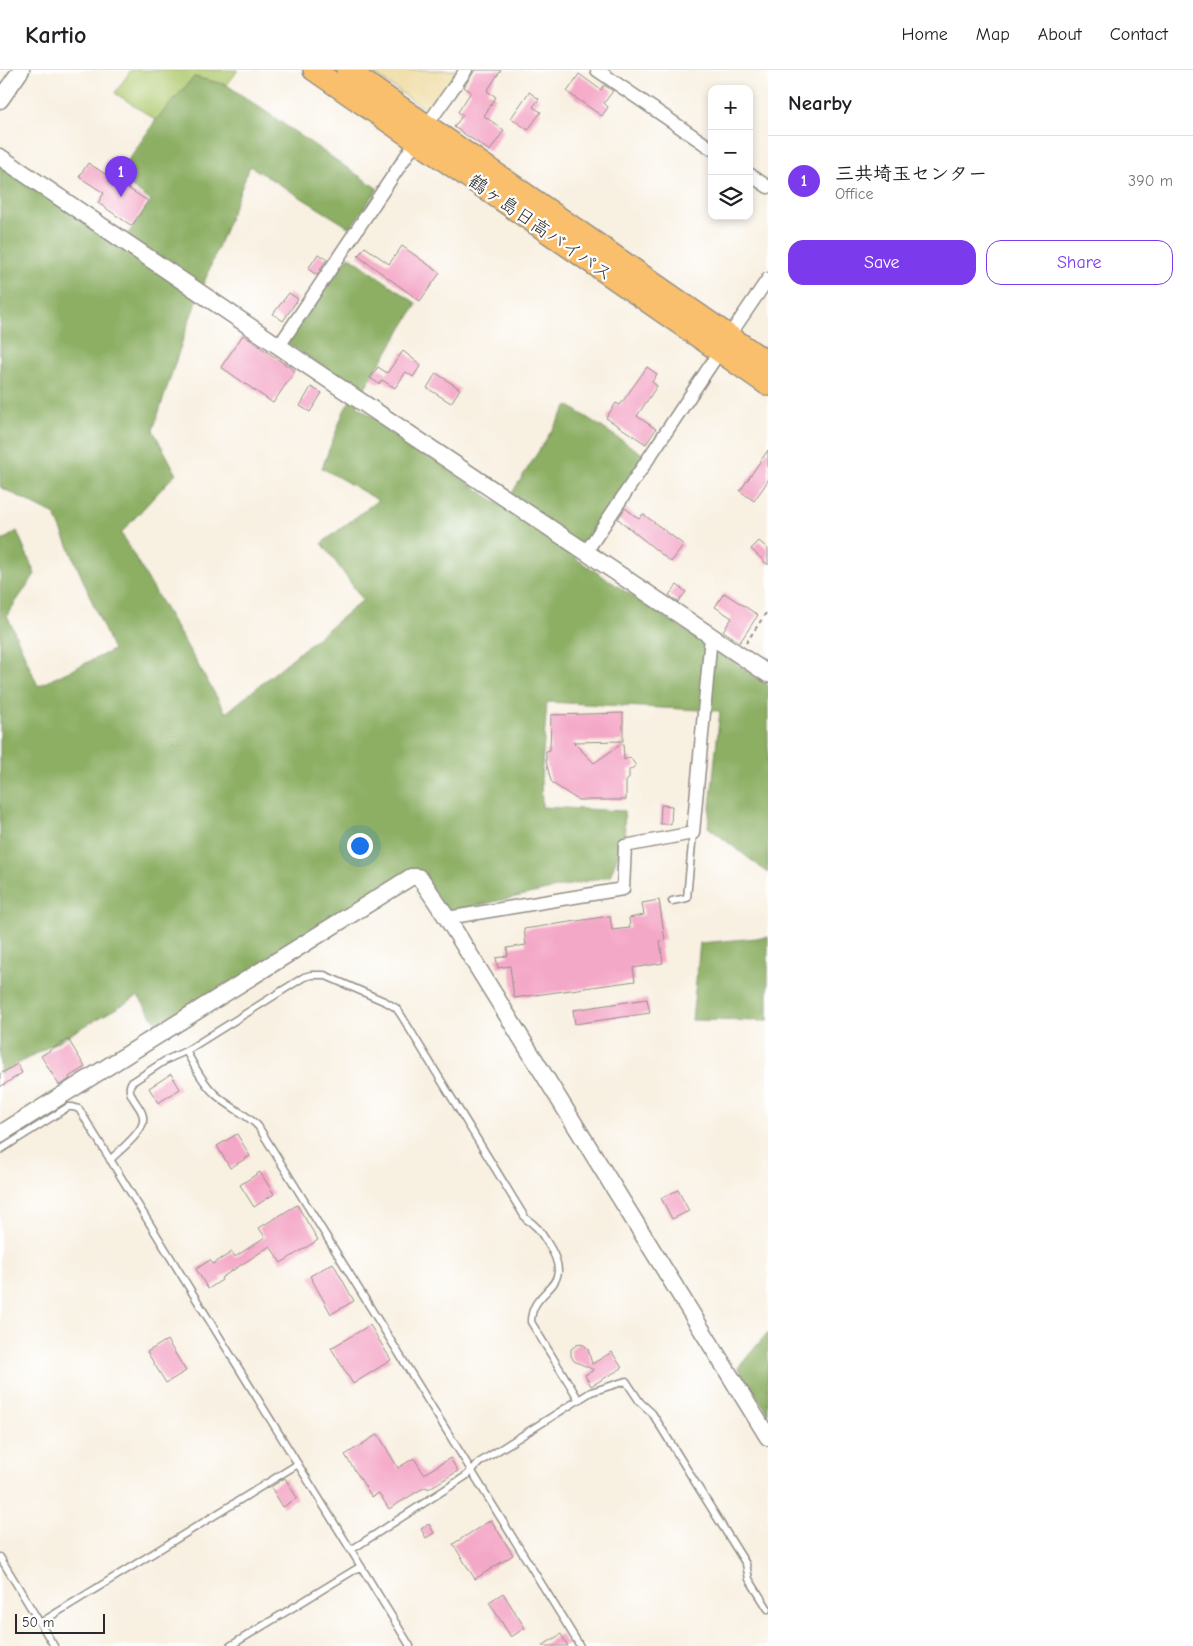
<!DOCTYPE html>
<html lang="en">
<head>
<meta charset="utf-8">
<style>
	:root { --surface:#fff; --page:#f6f6f6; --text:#202124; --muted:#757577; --line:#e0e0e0; --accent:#7c3aed }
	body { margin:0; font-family:"Comic Neue","Klee One",sans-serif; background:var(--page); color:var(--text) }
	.controls { position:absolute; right:15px; top:15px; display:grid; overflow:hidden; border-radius:10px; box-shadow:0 2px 8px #0003 }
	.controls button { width:45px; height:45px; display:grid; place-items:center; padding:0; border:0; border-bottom:1px solid var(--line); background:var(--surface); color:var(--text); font:25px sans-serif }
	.scale { position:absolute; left:15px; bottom:12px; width:90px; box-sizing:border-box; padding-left:5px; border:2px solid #2b2b2b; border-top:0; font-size:14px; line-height:18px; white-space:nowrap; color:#2b2b2b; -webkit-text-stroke:4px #fff; paint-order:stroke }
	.you { position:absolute; left:359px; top:775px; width:18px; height:18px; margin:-12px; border:4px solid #fff; border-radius:50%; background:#1a73e8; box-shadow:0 0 0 8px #1a73e833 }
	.badge { display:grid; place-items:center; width:32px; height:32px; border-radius:50%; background:var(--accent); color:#fff; font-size:16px; font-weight:700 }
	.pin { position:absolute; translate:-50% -41px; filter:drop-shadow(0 1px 2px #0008) }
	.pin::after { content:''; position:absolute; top:26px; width:18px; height:15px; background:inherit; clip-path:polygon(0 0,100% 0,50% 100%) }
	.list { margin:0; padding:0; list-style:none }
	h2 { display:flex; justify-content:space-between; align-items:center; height:65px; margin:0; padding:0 20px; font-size:21px }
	h2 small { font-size:16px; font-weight:400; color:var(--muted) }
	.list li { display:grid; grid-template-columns:32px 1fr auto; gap:15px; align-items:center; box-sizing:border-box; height:90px; padding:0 20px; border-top:1px solid var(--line) }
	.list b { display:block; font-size:19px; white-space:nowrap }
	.list p { margin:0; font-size:16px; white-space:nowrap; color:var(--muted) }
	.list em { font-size:16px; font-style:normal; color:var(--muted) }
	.actions { display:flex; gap:10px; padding:15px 20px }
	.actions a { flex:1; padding:11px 0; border:1px solid var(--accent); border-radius:15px; text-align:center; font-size:18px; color:var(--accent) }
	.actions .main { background:var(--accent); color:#fff }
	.icon { flex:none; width:28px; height:28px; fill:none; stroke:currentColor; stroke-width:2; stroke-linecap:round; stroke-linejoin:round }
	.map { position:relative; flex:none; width:768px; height:1576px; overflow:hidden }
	header { display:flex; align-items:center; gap:30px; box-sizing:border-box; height:70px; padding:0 25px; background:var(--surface); border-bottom:1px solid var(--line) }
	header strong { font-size:24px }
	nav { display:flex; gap:28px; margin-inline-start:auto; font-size:18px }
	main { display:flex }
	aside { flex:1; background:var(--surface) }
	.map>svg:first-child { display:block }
	.green { fill:#b1cb71; stroke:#6e7b4e }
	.forest { fill:#8caf63; stroke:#5c6d47 }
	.sand { fill:#eeda9e; stroke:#8c8264 }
	.building { fill:#f4a8c7 }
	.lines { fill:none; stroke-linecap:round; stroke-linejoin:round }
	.service-casing { stroke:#928e86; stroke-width:9 }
	.minor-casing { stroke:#928e86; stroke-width:15 }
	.tertiary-casing { stroke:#928e86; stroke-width:19 }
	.trunk-casing { stroke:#928e86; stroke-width:24 }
	.path { stroke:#928e86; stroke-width:2; stroke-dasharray:4 4; stroke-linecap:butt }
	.service { stroke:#fff; stroke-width:6 }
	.minor { stroke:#fff; stroke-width:12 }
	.tertiary { stroke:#fff; stroke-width:16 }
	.trunk { stroke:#f9bf6c; stroke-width:21 }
	.labels { text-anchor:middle; stroke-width:4.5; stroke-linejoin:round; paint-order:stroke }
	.street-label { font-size:19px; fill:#2b2b2b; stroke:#fff }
</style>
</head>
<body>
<header>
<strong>Kartio</strong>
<nav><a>Home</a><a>Map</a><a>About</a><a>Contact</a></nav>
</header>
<main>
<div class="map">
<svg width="768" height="1576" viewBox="0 0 768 1576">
	<rect width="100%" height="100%" fill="#fff"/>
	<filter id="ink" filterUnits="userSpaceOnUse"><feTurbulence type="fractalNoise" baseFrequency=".02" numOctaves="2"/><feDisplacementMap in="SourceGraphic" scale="10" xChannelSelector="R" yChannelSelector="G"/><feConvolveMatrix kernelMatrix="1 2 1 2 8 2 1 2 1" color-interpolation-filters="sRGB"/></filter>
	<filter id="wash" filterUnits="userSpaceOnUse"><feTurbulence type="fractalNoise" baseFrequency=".0096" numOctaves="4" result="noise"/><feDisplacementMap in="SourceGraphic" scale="20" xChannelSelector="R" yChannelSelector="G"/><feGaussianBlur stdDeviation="1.12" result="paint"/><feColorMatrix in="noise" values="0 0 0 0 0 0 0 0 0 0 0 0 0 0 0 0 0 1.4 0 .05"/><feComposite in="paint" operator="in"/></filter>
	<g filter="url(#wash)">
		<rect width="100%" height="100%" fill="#f8f0e1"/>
		<path class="green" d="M131 0H238L227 15 194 7 156 50 115 23Z"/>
		<path class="forest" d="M194 7 227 15 378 119 350 158 250 96 189 251 153 360 176 403 121 463 226 643 363 530 322 473 378 430 322 398 344 341 356 320 287 273 349 186 417 234 367 314 357 336 503 437 568 335 644 385 575 488 768 615V803L708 757 720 641 547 632 541 709 542 737 624 741 625 767 610 806 448 842 419 801 222 919 156 952 138 926 0 1004V472L17 461 35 504 7 545 38 616 113 580 55 445 0 417V94L121 174 151 131 117 106 156 50Z
			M768 867V951L692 950 700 873Z
			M768 1262V1343L738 1298Z"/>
		<path class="sand" d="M368 0H458L430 42Z"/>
		<g id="blocks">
			<path class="building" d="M475 0H501L487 21 496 27 484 46 504 60 490 81 454 57 463 45 458 42 471 22 464 17Z
				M579 4 601 20 604 15 613 21 604 33 608 37 602 46 567 22Z
				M529 22 539 29 533 37 541 42 528 60 511 48Z
				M88 93 148 131 132 156 98 133 104 123 79 107Z
				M402 176 440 203 420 231 358 186 365 177 389 194Z
				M318 184 327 189 317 205 308 199Z
				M289 223 298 229 283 251 273 244Z
				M243 265 295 301 273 333 221 297Z
				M403 281 421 295 413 307 406 302 395 318 382 310 379 314 370 308 378 297 387 303Z
				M647 297 657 304 652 312 657 316 637 346 656 359 646 374 606 348 616 333 620 335Z
				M436 303 460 319 451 333 427 318Z
				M311 317 322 323 310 342 300 336Z
				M768 380V411L754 431 740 421Z
				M625 438 639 449 643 444 684 475 671 492 618 449Z
				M759 471 768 479V495L751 479Z
				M677 515 686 522 678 532 669 525Z
				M724 523 758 545 740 572 723 561 732 548 715 537Z
				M623 643V671L573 672 594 693 623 673 624 690 630 687 636 696 629 700V708L626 712V730H578L555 715 551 711 546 691V681L550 680 551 645Z
				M661 735 672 736 671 754H660Z
				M659 830 665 870 660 871 663 893 633 898 635 911 514 928 510 896 498 898 496 888 508 886 507 878 526 875 524 859 610 846 612 860 630 858 629 848 644 845 642 833Z
				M647 929 650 943 575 954 573 940Z
				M68 969 85 997 69 1007 70 1009 59 1015 41 986Z
				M17 994 22 1003 0 1017V1004Z
				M171 1004 180 1019 158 1033 149 1018Z
				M237 1064 250 1086 230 1098 217 1076Z
				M260 1102 274 1124 254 1137 240 1115Z
				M678 1120 689 1141 672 1149 661 1128Z
				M297 1135 318 1170 281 1193 270 1176 221 1208 222 1210 208 1219 196 1199 210 1190 213 1194 232 1182 235 1187 265 1167 259 1158Z
				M333 1193 354 1231 331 1244 310 1206Z
				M370 1255 391 1290 353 1314 331 1278Z
				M167 1270 186 1301 166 1313 147 1282Z
				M578 1274 584 1275 588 1279 592 1294 612 1282 622 1298 591 1316 585 1305 594 1300 574 1291 571 1286V1279Z
				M378 1364 398 1398 414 1388 424 1404 450 1388 458 1401 428 1419 427 1417 420 1420 389 1439 379 1423 372 1427 345 1385Z
				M285 1408 297 1428 283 1437 271 1417Z
				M491 1450 513 1485 475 1509 453 1474Z
				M429 1454 434 1463 426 1468 421 1459Z
				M503 1523 525 1558 511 1567 489 1532Z
				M561 1564 568 1576H542Z"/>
		</g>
	</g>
	<g filter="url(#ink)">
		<use href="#blocks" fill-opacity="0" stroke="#928e86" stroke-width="1"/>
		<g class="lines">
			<defs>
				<path id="service" d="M672 831 687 828 693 763
					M186 981C194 995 202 1012 214 1023 227 1036 245 1043 258 1056L580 1576
					M0 1080 68 1037H73L79 1039 410 1576
					M110 1090C119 1081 138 1066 142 1055 149 1039 124 1028 131 1013L166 990 186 981 304 907 311 905H324L386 932 396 938 401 945 526 1149C537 1155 541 1163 547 1172 579 1221 531 1215 531 1252L579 1330
					M351 1480 466 1406 480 1392 591 1322 626 1311 640 1332 652 1343 746 1494 749 1509 768 1539
					M0 1487 54 1576
					M40 1553 298 1394
					M230 1576 361 1496"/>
				<path id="minor" d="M597 0 712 79
					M427 55 466 0
					M749 104 768 117
					M729 266 768 209
					M279 276 417 70
					M586 482 720 281
					M447 848 623 819 625 776 693 763 711 566"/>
				<path id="tertiary" d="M0 30 21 0
					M0 87 308 296 768 604
					M0 1064 411 807H418L423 812 447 848 768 1367"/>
				<path id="trunk" d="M314 0 768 315
					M347 0 768 293"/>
			</defs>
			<use href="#service" class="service-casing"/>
			<use href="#minor" class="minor-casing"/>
			<use href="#tertiary" class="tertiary-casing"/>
			<use href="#trunk" class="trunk-casing"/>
			<path class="path" d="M746 573 768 540"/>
			<use href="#service" class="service"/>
			<use href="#minor" class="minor"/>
			<use href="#tertiary" class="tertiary"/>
			<use href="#trunk" class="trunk"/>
		</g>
	</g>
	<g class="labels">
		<g class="street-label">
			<text transform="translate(541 157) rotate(35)" y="7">鶴ヶ島日高バイパス</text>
		</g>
	</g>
</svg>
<div class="controls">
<button>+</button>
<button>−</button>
<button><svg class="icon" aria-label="layers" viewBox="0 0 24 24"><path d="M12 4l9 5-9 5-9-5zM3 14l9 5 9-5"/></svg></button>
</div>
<div class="scale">50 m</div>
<div class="you"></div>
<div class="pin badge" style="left:121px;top:127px">1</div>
</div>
<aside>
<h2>Nearby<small></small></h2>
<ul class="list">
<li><span class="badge">1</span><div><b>三共埼玉センター</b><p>Office</p></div><em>390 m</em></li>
</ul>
<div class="actions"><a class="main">Save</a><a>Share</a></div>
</aside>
</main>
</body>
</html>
